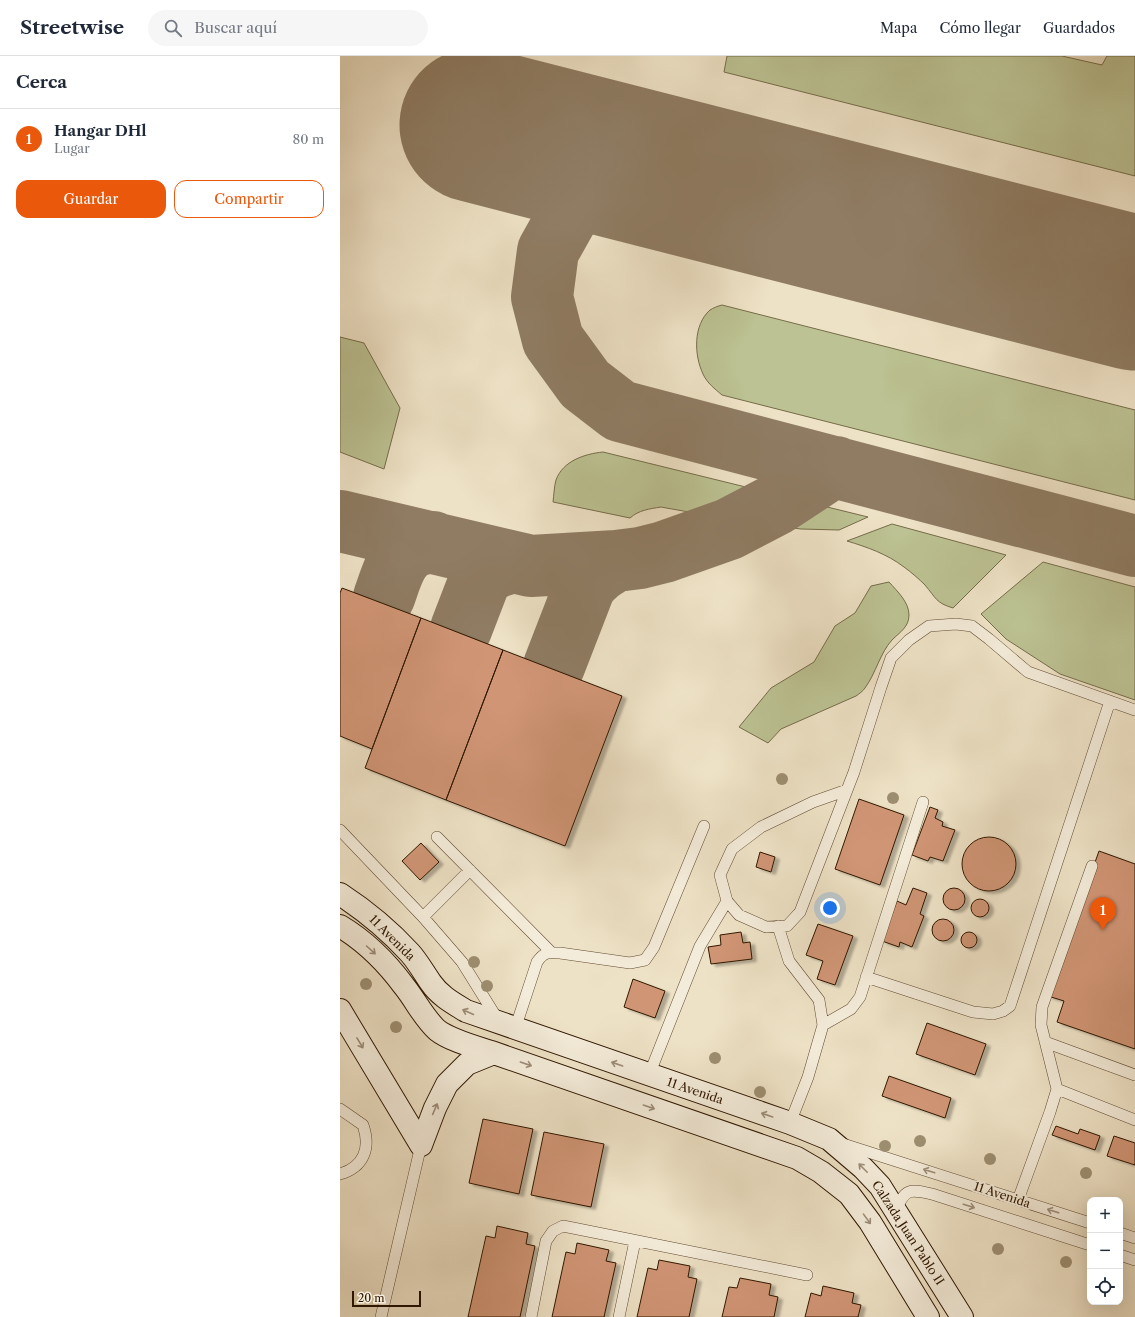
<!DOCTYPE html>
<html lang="es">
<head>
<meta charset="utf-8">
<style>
	:root { --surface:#fff; --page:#f6f6f7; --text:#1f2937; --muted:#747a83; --line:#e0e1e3; --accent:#ea580c }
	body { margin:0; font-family:"Libre Caslon Text",serif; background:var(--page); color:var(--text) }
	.controls { position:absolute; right:12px; bottom:12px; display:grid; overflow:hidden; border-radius:8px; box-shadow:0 4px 16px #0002 }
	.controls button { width:36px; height:36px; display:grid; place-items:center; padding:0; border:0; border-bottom:1px solid var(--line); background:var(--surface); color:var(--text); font:20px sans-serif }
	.scale { position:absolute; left:12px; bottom:10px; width:69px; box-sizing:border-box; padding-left:4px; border:2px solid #301700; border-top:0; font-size:11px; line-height:14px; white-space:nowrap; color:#301700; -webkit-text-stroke:3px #f4ecda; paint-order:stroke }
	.you { position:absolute; left:490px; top:852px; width:14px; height:14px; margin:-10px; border:3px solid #fff; border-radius:50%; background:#1a73e8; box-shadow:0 0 0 6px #1a73e833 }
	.badge { display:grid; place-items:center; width:26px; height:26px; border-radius:50%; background:var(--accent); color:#fff; font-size:13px; font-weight:700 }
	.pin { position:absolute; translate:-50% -33px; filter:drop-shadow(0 1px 2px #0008) }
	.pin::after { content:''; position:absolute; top:21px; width:14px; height:12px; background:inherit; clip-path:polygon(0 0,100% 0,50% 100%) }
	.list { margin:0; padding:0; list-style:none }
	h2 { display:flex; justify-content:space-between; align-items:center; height:52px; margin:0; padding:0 16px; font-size:17px }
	h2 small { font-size:13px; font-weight:400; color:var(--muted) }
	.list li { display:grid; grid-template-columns:26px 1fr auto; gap:12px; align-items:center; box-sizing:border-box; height:60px; padding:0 16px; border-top:1px solid var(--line) }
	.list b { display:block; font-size:15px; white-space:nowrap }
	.list p { margin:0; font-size:13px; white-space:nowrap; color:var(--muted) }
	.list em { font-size:13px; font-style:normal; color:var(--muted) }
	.actions { display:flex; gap:8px; padding:12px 16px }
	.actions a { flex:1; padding:9px 0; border:1px solid var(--accent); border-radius:12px; text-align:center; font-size:14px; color:var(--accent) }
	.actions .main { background:var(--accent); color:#fff }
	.icon { flex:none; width:22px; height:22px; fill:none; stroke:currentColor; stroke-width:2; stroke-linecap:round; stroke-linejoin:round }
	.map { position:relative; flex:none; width:795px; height:1261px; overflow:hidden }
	header { display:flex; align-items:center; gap:24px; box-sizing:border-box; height:56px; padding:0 20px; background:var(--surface); border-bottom:1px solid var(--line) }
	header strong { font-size:19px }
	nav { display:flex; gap:22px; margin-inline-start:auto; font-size:14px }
	.search { width:280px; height:36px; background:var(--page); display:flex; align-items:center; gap:10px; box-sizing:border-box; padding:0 14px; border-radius:22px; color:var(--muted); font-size:15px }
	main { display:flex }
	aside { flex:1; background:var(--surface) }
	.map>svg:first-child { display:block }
	.green { fill:#bcc293; stroke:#766c4a }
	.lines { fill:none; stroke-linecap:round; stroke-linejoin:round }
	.taxiway { stroke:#8f7c63; stroke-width:62 }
	.runway { stroke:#8f7c63; stroke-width:155 }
	.building { fill:#d09574; stroke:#301700; filter:url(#shadow) }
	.lane-casing { stroke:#604a32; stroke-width:12 }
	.secondary-casing { stroke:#301700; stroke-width:24 }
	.lane { stroke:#f4ecda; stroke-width:11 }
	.secondary { stroke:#f4ecda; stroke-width:22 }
	.tree { fill:#9d8e71 }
	.oneway { stroke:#9c8c78 }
	.labels { text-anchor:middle; stroke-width:4; stroke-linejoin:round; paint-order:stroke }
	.street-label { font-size:12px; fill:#301700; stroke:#f4ecda }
</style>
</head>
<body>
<header>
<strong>Streetwise</strong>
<div class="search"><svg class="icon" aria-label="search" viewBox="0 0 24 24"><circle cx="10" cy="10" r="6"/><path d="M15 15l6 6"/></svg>Buscar aquí</div>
<nav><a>Mapa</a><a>Cómo llegar</a><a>Guardados</a></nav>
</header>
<main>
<aside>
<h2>Cerca<small></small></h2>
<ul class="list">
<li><span class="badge">1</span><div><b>Hangar DHl</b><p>Lugar</p></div><em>80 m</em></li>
</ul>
<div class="actions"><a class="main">Guardar</a><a>Compartir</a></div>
</aside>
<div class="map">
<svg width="795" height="1261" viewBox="0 0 795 1261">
	<defs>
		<filter id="shadow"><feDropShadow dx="4.5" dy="2.5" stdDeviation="1" flood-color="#0004"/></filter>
	</defs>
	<rect width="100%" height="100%" fill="#eee2c6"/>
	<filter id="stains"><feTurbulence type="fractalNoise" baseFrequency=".005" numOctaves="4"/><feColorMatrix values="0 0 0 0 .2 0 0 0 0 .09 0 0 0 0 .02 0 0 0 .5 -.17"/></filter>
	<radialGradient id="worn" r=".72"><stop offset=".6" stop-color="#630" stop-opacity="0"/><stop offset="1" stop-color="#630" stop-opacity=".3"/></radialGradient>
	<path class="green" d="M387 0H722L762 9 767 0H795V120L384 16Z
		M382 249 795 354V444L382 339C375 333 367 327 363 318 354 299 353 269 370 254 373 252 378 250 382 249Z
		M0 281 24 287 60 352 44 413 0 396Z
		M263 396 528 461 499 474 461 473 404 466 321 451C309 453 299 454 290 462L213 446C214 439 214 431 216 424 223 405 244 398 263 396Z
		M552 468 666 499 613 552C596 547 596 542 585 529 579 523 571 516 564 511 547 498 527 491 507 485Z
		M703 506 795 531V644L720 618 666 583 641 558Z
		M549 526C557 535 569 546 569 559 569 571 560 576 552 584 540 597 536 617 525 632 523 635 519 638 516 640L441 673 428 687 399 671 431 632 474 606 495 570 515 557 531 530Z"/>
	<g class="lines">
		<path class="taxiway" d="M305 111 258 130 231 154 208 195 202 241 213 284 245 328 280 355 795 490
			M0 465 191 510 276 505 300 502 324 496 389 473 437 448 487 415 496 411
			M44 541C51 523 55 500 74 491 80 488 87 487 93 486
			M121 573 141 521 149 515 157 511 173 506
			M214 610 245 530C255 517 263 512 276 505"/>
		<path class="runway" d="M137 69 795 237"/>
	</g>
	<path class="building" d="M2 532 81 562 32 693 0 680V537Z
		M81 562 163 594 106 744 25 712Z
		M163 594 282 640 225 790 106 744Z
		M519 743 564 759 540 829 495 813Z
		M590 751 598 754 595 762 603 766 602 770 615 774 603 805 590 801 588 805 572 799Z
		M622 808a27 27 0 1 1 54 0a27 27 0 1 1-54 0Z
		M81 787 99 806 80 824 62 805Z
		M759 795 795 808V993L717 966 724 945 708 940Z
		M420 796 435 801 431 816 416 811Z
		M603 843a11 11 0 1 1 22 0a11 11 0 1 1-22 0Z
		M573 832 587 837 580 858 584 860 572 891 560 886 559 891 542 885 557 845 566 849Z
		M631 852a9 9 0 1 1 18 0a9 9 0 1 1-18 0Z
		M592 874a11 11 0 1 1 22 0a11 11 0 1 1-22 0Z
		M478 868 513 880 495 929 477 923 483 905 466 899Z
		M401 876 403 887 410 886 412 903 371 908 368 891 381 889 380 879Z
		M621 884a8 8 0 1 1 16 0a8 8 0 1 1-16 0Z
		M293 923 325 935 315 962 284 951Z
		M587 967 646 988 635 1019 576 998Z
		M549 1020 611 1042 605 1062 542 1040Z
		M143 1063 193 1073 179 1138 129 1127Z
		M716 1070 738 1078 740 1073 760 1080 755 1094 712 1079Z
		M204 1076 264 1088 251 1151 191 1139Z
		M774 1080 795 1087V1109L767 1100Z
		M157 1170 188 1177 186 1188 195 1190 180 1261H128L146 1180 155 1182Z
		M237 1187 269 1194 266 1205 276 1207 264 1261H212L226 1196 235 1198Z
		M319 1204 350 1210 348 1221 357 1223 349 1261H297L308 1212 317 1214Z
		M400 1222 431 1228 429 1239 438 1241 434 1261H382L389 1231 397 1232Z
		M483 1230 514 1237 512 1247 521 1249 518 1261H465L471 1237 481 1240Z"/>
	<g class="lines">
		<defs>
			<path id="lane" d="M507 734 473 746 421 771 392 793 380 819 387 845 399 859 426 871 447 870 460 856 514 716 541 631 551 602 569 584 589 570 616 568 632 570 649 583 688 616 795 654
				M0 774 83 861 122 906 158 964
				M97 781 211 896
				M83 861 130 814
				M438 870 449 905 479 944 483 969 468 1021 450 1067
				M526 921 633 956 653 958 663 955 670 950 770 645
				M483 969 511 953 520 941 583 746
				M175 973 197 906C204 896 208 896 220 897L290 907 305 904 314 891 364 770
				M705 986 795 1019
				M309 1019 360 890 387 845
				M717 1033 795 1064
				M0 1053 23 1069C31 1092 24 1111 0 1118
				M503 1088 750 1167
				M678 1144 710 1056 717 1033 701 969 702 951 752 810
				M555 1155C566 1132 569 1133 592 1138L750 1189
				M780 1177 795 1182
				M780 1199 795 1204
				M41 1261 81 1089
				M191 1261 206 1185 213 1175 223 1170 467 1219
				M279 1261 295 1185"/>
			<path id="secondary" d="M0 838C26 855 49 874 70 897 78 906 84 917 91 927 100 940 113 947 126 955L450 1067 489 1083 523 1112 540 1130 622 1261
				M0 870C25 885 47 907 64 930 76 945 83 961 97 974 111 985 136 991 154 997L457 1102 481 1116 509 1138 530 1166 588 1261
				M0 954 81 1089
				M81 1089 95 1052 107 1028 127 1008 154 997"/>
		</defs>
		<use href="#lane" class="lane-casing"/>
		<use href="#secondary" class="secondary-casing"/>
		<use href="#lane" class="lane"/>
		<use href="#secondary" class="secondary"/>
	</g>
	<g class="tree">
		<circle cx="442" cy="723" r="6"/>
		<circle cx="553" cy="742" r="6"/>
		<circle cx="134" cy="906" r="6"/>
		<circle cx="26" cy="928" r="6"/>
		<circle cx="147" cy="930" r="6"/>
		<circle cx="56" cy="971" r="6"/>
		<circle cx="375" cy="1002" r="6"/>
		<circle cx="420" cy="1036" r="6"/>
		<circle cx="580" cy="1085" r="6"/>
		<circle cx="545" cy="1090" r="6"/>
		<circle cx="650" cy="1103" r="6"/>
		<circle cx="746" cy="1117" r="6"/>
		<circle cx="658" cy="1193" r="6"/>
		<circle cx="726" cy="1206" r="6"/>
	</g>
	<defs><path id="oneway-shaft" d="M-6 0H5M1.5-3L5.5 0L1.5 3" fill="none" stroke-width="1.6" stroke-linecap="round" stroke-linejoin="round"/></defs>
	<g class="oneway">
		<use href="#oneway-shaft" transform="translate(31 894) rotate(42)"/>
		<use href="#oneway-shaft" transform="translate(128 956) rotate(-156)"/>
		<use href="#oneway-shaft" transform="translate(20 987) rotate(59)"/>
		<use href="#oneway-shaft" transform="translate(186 1008) rotate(19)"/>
		<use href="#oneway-shaft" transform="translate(277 1008) rotate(-161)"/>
		<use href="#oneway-shaft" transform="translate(309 1051) rotate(19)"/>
		<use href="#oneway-shaft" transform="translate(95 1053) rotate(-67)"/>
		<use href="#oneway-shaft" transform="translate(427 1059) rotate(-161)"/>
		<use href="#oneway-shaft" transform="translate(523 1112) rotate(-135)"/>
		<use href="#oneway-shaft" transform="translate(589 1115) rotate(-162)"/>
		<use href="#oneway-shaft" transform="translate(629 1150) rotate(18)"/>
		<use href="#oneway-shaft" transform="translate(713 1155) rotate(-162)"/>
		<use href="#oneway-shaft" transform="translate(527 1163) rotate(54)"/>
	</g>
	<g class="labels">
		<g class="street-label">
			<text transform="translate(52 882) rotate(45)" y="4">11 Avenida</text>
			<text transform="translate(355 1035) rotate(19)" y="4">11 Avenida</text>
			<text transform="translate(662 1139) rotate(18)" y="4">11 Avenida</text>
			<text transform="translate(568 1177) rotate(57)" y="4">Calzada Juan Pablo II</text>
		</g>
	</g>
	<rect width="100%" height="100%" filter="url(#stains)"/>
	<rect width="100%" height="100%" fill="url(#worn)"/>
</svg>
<div class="controls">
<button>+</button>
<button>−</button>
<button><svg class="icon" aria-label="locate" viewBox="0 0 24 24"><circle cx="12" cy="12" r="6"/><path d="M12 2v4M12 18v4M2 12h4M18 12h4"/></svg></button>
</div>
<div class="scale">20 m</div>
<div class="you"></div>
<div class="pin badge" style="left:763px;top:874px">1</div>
</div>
</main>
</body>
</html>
